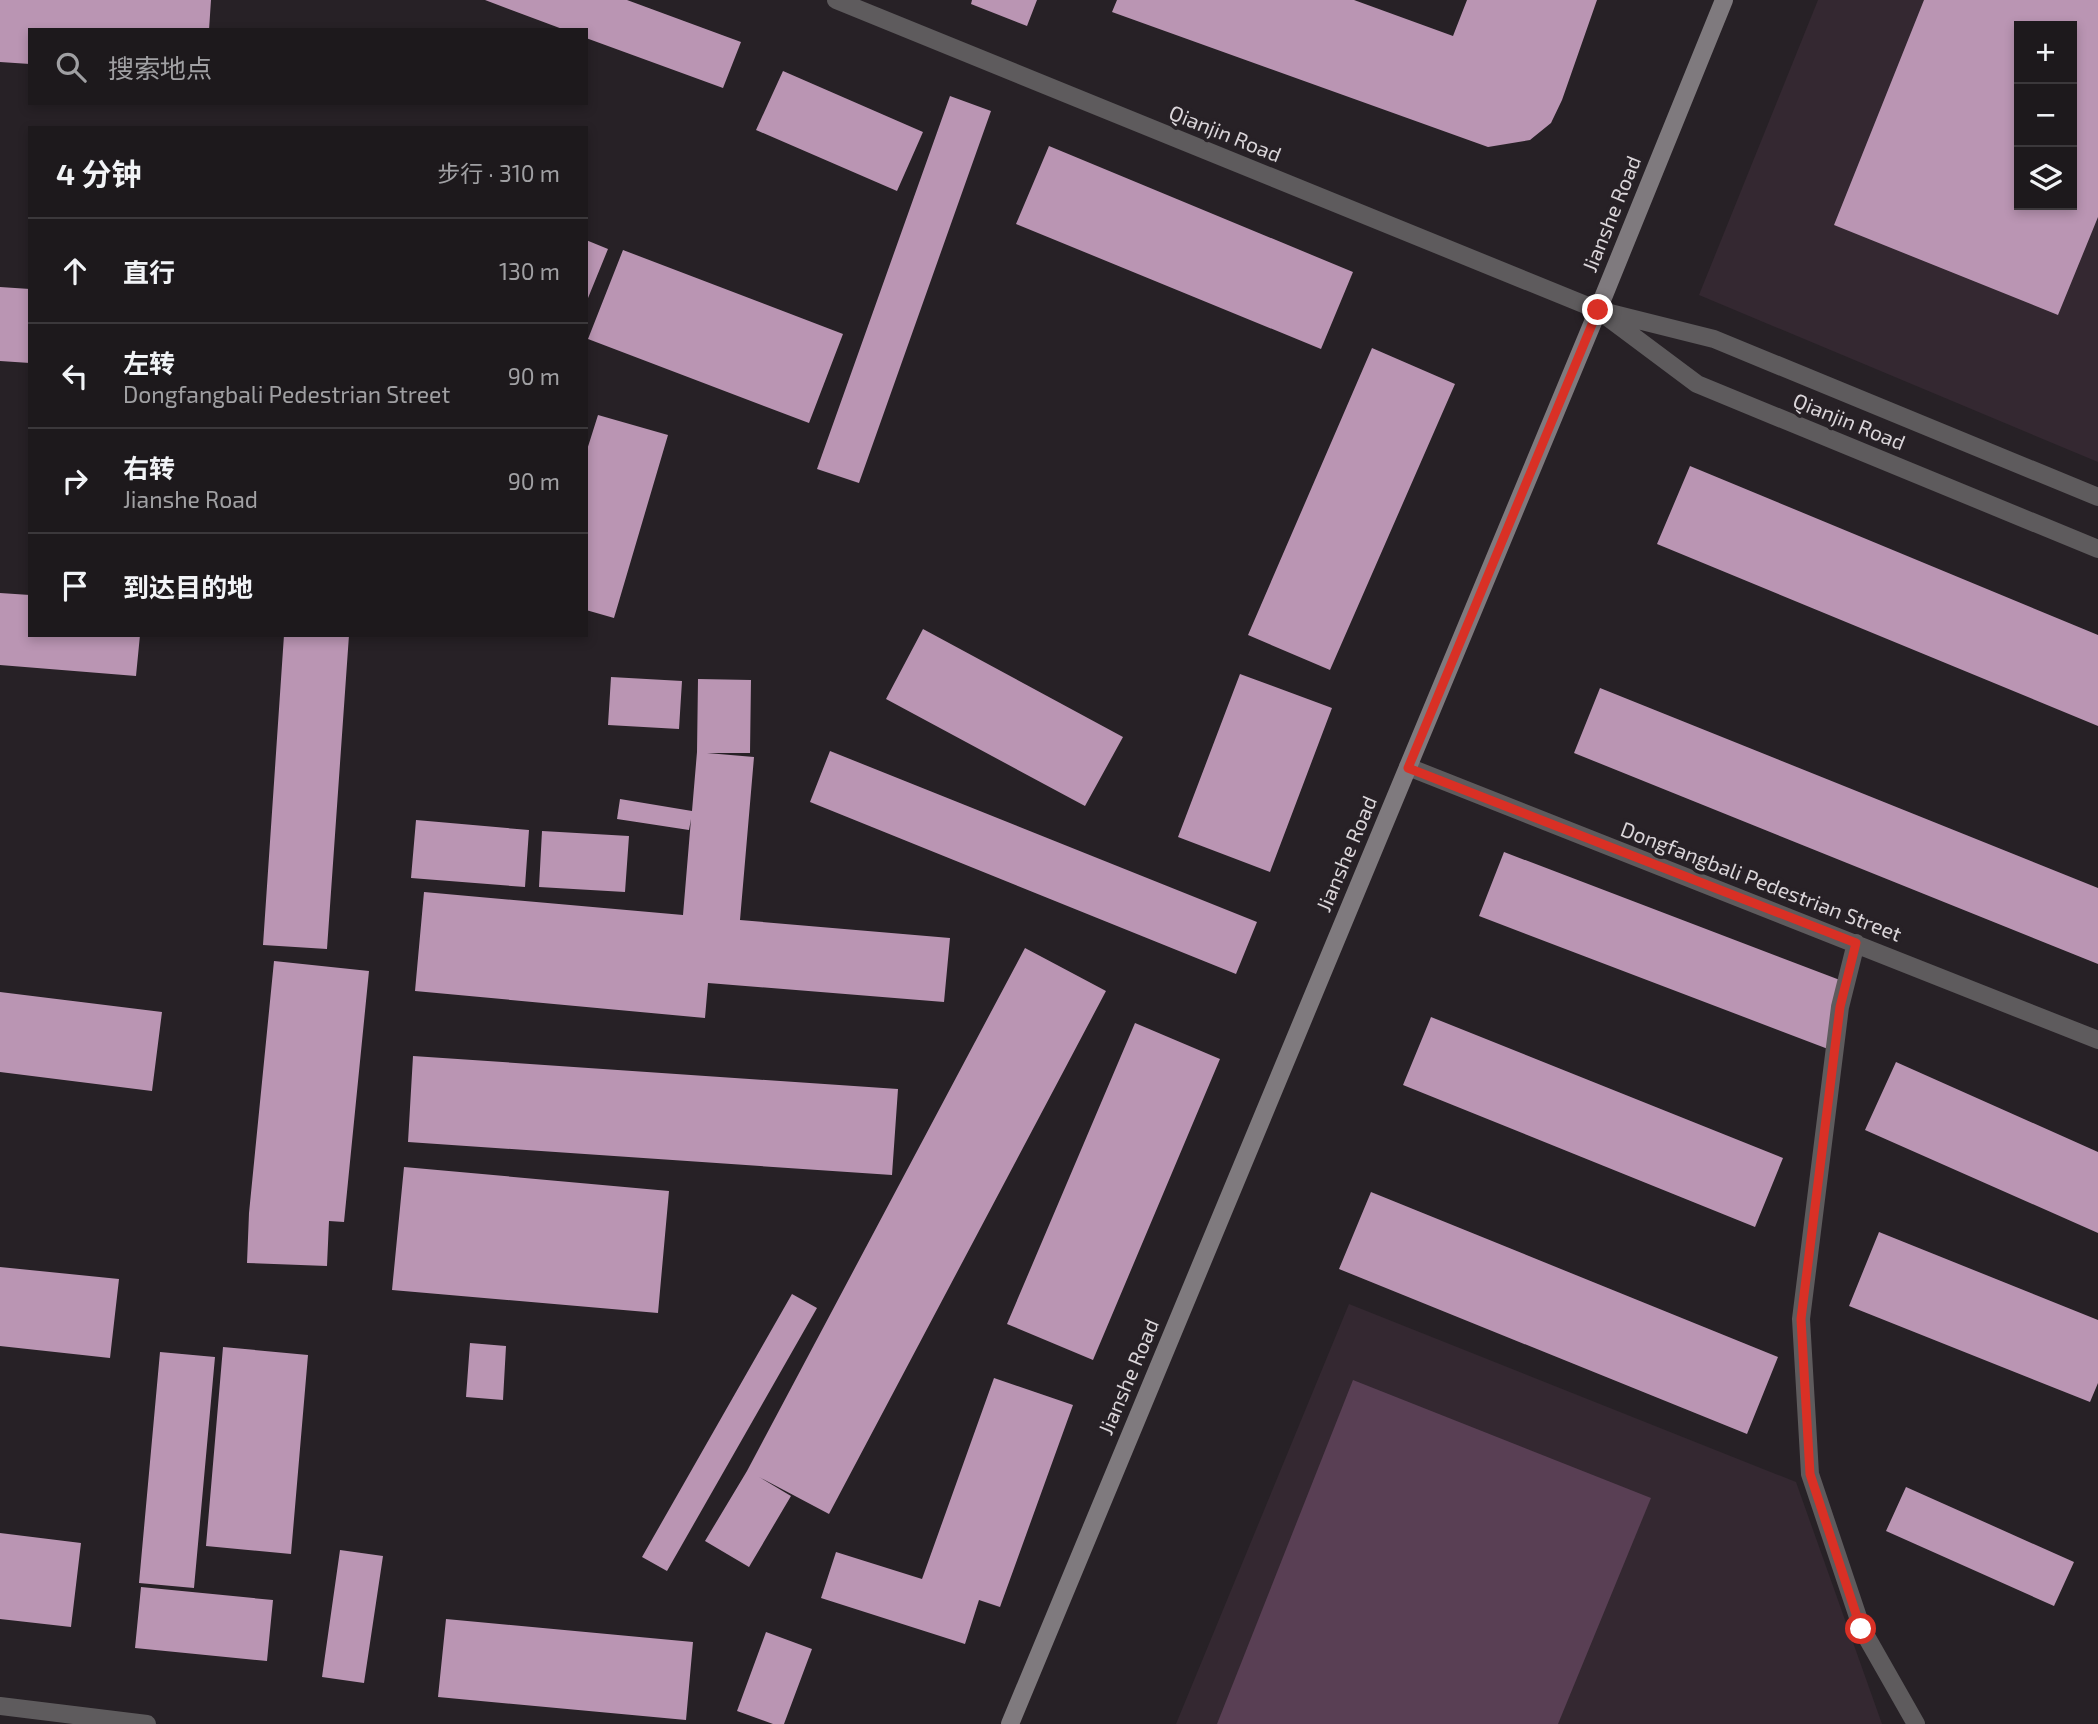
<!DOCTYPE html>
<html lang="zh">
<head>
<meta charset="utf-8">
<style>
	:root { --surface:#1d191c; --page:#2a2629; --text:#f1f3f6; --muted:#a0a0a3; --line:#3b383b }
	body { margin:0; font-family:"Exo 2","Noto Sans SC",sans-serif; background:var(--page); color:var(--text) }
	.controls { position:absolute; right:21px; top:21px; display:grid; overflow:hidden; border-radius:0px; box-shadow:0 4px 10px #0003 }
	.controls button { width:63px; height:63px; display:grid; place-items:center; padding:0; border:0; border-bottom:2px solid var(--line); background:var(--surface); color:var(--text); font:35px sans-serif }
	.stop { position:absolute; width:21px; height:21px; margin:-16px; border:5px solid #d93025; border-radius:50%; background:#fff }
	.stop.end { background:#d93025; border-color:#fff; box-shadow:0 2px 7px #0008 }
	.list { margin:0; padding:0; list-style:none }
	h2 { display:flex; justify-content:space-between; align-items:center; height:91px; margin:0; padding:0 28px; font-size:30px }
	h2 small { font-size:23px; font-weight:400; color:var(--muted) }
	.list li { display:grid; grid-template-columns:46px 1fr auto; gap:21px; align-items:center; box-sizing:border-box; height:105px; padding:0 28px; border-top:2px solid var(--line) }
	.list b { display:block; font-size:26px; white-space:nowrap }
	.list p { margin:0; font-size:23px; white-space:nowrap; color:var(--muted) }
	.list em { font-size:23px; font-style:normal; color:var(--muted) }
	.icon { flex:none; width:38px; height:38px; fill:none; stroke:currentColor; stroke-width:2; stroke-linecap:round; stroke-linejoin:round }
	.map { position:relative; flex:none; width:2098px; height:1724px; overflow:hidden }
	.search { position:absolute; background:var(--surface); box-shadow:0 4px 10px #0003; left:28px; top:28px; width:560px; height:77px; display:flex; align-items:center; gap:18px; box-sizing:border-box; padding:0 24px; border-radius:0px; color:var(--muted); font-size:26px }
	.panel { position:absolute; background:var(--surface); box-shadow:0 4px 10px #0003; left:28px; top:126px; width:560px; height:511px; border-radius:0px }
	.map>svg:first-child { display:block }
	.built { fill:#342831; fill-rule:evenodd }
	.green { fill:#593f54 }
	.building { fill:#ba95b3; fill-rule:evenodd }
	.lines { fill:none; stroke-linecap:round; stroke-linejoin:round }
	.street { stroke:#5e5b5d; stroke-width:18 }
	.secondary { stroke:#7f7a7e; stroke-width:18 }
	.route { stroke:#d93025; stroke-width:9 }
	.labels { text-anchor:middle; stroke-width:7; stroke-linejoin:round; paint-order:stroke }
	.street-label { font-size:21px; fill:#dad5d9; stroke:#272126 }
</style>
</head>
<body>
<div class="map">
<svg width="2098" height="1724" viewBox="0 0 2098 1724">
	<rect width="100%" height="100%" fill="#272126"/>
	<path class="built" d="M1818 0H2098V462L1699 295ZM2019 26H2072V205H2019Z
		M1349 1304 1796 1482 1882 1724H1176Z"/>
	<path class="green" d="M1353 1380 1651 1498 1558 1724H1217Z"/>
	<path class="building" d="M0 0H211L209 30H30V64L0 62Z
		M485 0H627L741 42 723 88 586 38V30H565Z
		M972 0H1037L1027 26 971 4Z
		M1117 0H1354L1453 36 1467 0H1597L1562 100 1551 123 1530 140 1488 147 1112 12Z
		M1924 0H2098V217L2058 315 1834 225ZM2019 26H2072V205H2019Z
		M783 71 923 132 897 191 756 130Z
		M950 96 991 111 859 483 817 469Z
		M1049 146 1353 272 1321 349 1016 224Z
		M586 240 608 249 586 303Z
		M623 250 843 334 809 423 588 339Z
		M0 287 30 289V363L0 361Z
		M1372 348 1455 384 1330 670 1248 635Z
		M598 415 668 435 614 618 586 610V453Z
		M1690 466 2098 635V726L1657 544Z
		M0 593 30 595V635H140L136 676 0 665Z
		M923 629 1123 737 1085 806 886 699Z
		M284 635H349L327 949 263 945Z
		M1240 674 1332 708 1270 872 1178 837Z
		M611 677 682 681 679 729 608 725Z
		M698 679 751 680 750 753H707L754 757 740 920 950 938 944 1002 708 983 705 1018 415 991 424 892 683 915 691 819 689 830 617 819 620 799 692 811 697 752Z
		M1600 688 2098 888V964L1574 753Z
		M830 751 1257 922 1236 974 810 802Z
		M416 820 529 830 525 887 411 878Z
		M542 831 629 836 625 892 539 887Z
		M1504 852 1853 985 1828 1049 1479 916Z
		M1025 948 1106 991 829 1514 759 1477 791 1496 749 1567 705 1541 747 1471Z
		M274 961 369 971 344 1222 329 1221 327 1266 247 1263 249 1213Z
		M0 992 162 1012 152 1091 0 1072Z
		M1431 1017 1783 1158 1755 1227 1403 1085Z
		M1135 1023 1220 1059 1093 1360 1007 1324Z
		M413 1056 898 1089 892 1175 408 1142Z
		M1896 1062 2098 1152V1233L1865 1130Z
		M404 1167 669 1191 658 1313 392 1290Z
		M1371 1192 1778 1357 1747 1434 1339 1269Z
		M1879 1232 2098 1320V1383L2090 1402 1849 1306Z
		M0 1267 119 1279 110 1358 0 1346Z
		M792 1294 817 1308 667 1571 642 1557Z
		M470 1343 506 1346 503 1400 466 1397Z
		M223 1347 308 1355 291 1554 206 1546Z
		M160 1352 215 1357 194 1588 139 1583Z
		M994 1378 1073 1405 1000 1607 979 1600 965 1644 821 1598 836 1552 922 1579Z
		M1906 1487 2074 1562 2054 1606 1886 1531Z
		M0 1533 81 1543 71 1627 0 1619Z
		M340 1550 383 1556 364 1683 322 1677Z
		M141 1587 273 1600 267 1661 135 1648Z
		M446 1619 693 1642 686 1720 438 1697Z
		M766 1632 812 1649 784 1724H773L737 1711Z"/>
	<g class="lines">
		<path class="street" d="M836 0 1598 310 1714 339 2098 497
			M1606 316 1697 384 2098 549
			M1408 767 2098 1040
			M1856 943 1840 1007 1801 1319 1810 1474 1862 1629 1916 1724
			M0 1706 147 1724"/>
		<path class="secondary" d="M1010 1724 1598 310 1724 0"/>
	</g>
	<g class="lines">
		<path class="route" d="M1598 310 1408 768 1856 943 1840 1007 1801 1319 1810 1474 1861 1629"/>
	</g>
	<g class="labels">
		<g class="street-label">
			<text transform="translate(1225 134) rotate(22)" y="7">Qianjin Road</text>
			<text transform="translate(1612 214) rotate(-68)" y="7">Jianshe Road</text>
			<text transform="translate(1849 422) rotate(22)" y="7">Qianjin Road</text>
			<text transform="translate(1347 854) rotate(-67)" y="7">Jianshe Road</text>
			<text transform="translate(1761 882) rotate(21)" y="7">Dongfangbali Pedestrian Street</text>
			<text transform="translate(1129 1377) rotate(-67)" y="7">Jianshe Road</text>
		</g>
	</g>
</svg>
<div class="controls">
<button>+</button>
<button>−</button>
<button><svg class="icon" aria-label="layers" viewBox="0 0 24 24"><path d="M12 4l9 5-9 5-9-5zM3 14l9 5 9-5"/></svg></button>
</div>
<div class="stop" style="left:1861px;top:1629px"></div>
<div class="stop end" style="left:1598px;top:310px"></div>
<div class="search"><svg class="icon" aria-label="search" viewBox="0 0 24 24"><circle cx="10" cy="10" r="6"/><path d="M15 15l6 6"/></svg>搜索地点</div>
<section class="panel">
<h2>4 分钟<small>步行 · 310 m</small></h2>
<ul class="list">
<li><svg class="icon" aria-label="ahead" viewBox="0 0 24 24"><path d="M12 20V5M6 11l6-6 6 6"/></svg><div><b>直行</b></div><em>130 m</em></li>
<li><svg class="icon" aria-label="left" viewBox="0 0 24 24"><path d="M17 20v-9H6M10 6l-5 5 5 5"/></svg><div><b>左转</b><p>Dongfangbali Pedestrian Street</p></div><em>90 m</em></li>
<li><svg class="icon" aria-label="right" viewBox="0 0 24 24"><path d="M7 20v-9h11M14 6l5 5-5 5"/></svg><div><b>右转</b><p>Jianshe Road</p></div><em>90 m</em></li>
<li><svg class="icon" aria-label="arrive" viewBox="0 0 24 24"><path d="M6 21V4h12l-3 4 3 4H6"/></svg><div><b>到达目的地</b></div></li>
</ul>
</section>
</div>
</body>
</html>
